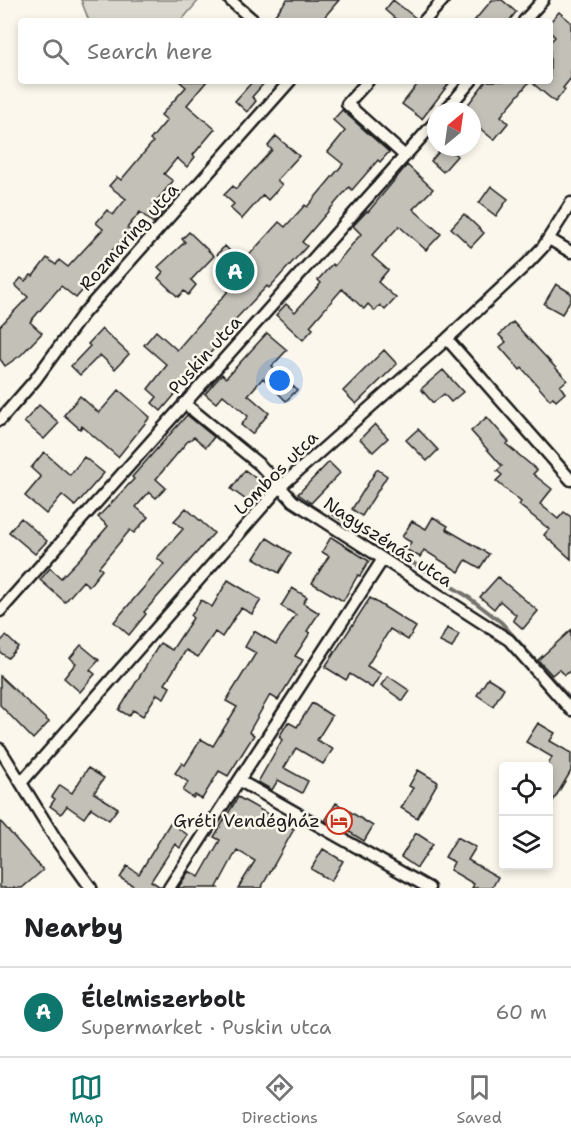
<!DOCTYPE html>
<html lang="en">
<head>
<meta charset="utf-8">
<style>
	:root { --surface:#fff; --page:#f2f2f2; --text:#202124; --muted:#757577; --line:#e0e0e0; --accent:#0f766e }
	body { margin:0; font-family:"Shantell Sans",sans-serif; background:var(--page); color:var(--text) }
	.controls { position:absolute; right:18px; bottom:18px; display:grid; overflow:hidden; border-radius:6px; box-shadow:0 3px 9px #0003 }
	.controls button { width:54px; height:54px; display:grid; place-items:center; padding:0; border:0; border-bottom:2px solid var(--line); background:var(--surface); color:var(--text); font:30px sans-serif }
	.compass { position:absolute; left:427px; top:102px; width:54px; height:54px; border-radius:50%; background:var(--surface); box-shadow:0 3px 9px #0003; rotate:29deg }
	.you { position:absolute; left:280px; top:381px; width:21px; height:21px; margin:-15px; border:4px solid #fff; border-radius:50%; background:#1a73e8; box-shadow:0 0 0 9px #1a73e833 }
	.badge { display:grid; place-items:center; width:39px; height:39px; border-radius:50%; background:var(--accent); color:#fff; font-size:20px; font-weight:700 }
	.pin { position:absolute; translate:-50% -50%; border:3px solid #fff; box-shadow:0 2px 6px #0006 }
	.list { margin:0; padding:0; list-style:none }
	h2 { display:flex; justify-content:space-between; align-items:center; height:78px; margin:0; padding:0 24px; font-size:26px }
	h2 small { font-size:20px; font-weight:400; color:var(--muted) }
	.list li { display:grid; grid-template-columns:39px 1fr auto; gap:18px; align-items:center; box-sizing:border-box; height:90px; padding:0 24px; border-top:2px solid var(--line) }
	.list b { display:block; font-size:22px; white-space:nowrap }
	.list p { margin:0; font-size:20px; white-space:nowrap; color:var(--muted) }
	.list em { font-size:20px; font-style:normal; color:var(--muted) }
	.icon { flex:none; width:33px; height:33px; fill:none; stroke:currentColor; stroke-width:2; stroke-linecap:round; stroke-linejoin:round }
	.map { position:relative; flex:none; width:571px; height:888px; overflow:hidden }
	.search { position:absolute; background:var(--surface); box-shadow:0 3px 9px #0003; left:18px; right:18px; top:18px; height:66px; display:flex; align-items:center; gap:15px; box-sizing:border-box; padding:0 21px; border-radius:6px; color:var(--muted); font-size:22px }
	.sheet { height:168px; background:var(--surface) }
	nav { display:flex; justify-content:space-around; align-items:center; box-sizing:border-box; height:84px; border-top:2px solid var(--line); background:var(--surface); font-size:16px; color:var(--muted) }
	nav a { display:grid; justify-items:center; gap:3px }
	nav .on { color:var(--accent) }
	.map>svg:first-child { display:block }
	.green { fill:#dad7ce; stroke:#7b7a75; stroke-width:1.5 }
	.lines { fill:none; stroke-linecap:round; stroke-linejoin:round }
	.stream { stroke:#74726e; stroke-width:4 }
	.building { fill:#c3c0b8; stroke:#1c1c1c; stroke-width:1.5 }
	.minor-casing { stroke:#1c1c1c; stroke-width:15 }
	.minor { stroke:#fbf7ec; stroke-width:10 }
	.labels { text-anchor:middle; stroke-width:5; stroke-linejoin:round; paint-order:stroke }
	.street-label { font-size:18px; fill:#1c1c1c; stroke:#fbf7ec }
	.poi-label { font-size:18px; fill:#1c1c1c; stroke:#fbf7ec; text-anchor:end }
</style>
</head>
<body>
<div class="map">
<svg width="571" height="888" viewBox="0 0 571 888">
	<rect width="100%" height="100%" fill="#fbf7ec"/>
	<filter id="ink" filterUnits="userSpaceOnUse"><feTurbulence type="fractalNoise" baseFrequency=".0167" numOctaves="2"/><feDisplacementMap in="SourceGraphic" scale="12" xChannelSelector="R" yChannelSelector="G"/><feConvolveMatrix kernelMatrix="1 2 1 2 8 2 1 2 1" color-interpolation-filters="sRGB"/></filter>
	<g filter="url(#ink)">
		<path class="green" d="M81 0H199L181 21H89Z"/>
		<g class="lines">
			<path class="stream" d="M333 514 467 596 501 622 571 700"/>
		</g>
		<path class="building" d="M287 0H339L321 21H280L274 16Z
			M393 0 417 19V21H398L385 10Z
			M492 0H502L516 12 509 21H474Z
			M559 12 571 22V78L563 88 565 90 555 102 530 81 501 116 508 123 494 140 472 122V111H463L486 81H550V42L555 37 550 32V22Z
			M179 81H207L187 105 215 129 193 155 195 157 187 167 177 158 164 174 173 181 153 205 162 212 153 223 140 212 127 228 133 233 122 246 119 243 104 259 107 262 76 298 61 286 30 322 42 333 21 355 5 366 0 359V326L28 297 15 285 21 278 25 281 31 275 33 276 47 258 56 265 59 260 68 267 103 229 96 223 107 210 113 215 126 199 109 186 117 177 121 180 153 142 150 140 167 120 161 115 186 87Z
			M253 81H266L252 97 256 101 247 112 235 101Z
			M420 81H451L422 119 402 104Z
			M342 110 389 152 380 162 378 160 352 190 349 187 302 242 307 246 269 288 267 286 215 341 218 344 161 411 152 403 157 397 148 389 167 365 144 345 156 331 177 350 229 290 226 287 238 274 217 254 225 246 242 263 279 222 285 227 305 205 307 207 343 164 328 152 345 131 333 120Z
			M276 136 299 156 277 180 282 185 268 200 263 195 242 219 230 208 234 204 224 195 233 186 236 189 272 150 268 146Z
			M443 147H447L457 156 443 172 431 161Z
			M407 165 433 189 413 209 441 234 426 250 399 226 372 256 388 270 378 282 396 298 385 310 380 305 375 311 368 304 364 309 342 289 310 326 313 329 303 340 276 315 286 304 295 312 321 283 318 280 332 264 334 266 361 234 353 226 367 211 368 212Z
			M491 186 508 199 496 216 479 203Z
			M464 214 484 233 471 247 451 228Z
			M189 232 214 256 191 280 196 285 188 295 184 291 178 297 158 278 163 272 158 267 185 242 182 239Z
			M556 284 571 293V299L562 314 544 304Z
			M513 322 567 380 560 386 565 393 556 401 553 397 550 400 522 368 520 370 500 347 506 342 499 335Z
			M102 329 129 354 115 369 100 355 80 375 71 366 90 346 88 344Z
			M267 333 287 350 272 366 297 390 286 401 263 378 248 395 269 413 252 434 241 425 248 416 223 395 216 403 205 394 222 374 226 378Z
			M384 350 397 364 356 404 343 391Z
			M443 370 463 392 451 402 444 394 433 403 421 389Z
			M119 390 150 417 118 457 82 426 80 429 64 415 80 396 99 413Z
			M39 405 59 423 44 439 24 422Z
			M187 415 214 437 206 447 194 437 187 442 156 479 166 488 156 498 149 492 136 507 148 517 134 533 130 530 99 567 102 570 89 586 83 581 65 602 40 580 50 568 61 578 84 554 108 526 98 517 134 479 132 477Z
			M487 417 509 442 506 444 537 470 533 474 552 489 540 504 558 519 564 512 571 517V559L544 535 549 529 519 505 521 502 496 481 502 475 497 471 502 466 471 431Z
			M375 424 388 438 373 452 360 439Z
			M418 429 438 450 427 461 406 440Z
			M44 452 70 475 84 457 104 473 75 506 62 495 46 514 25 496 41 477 31 468Z
			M329 462 340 473 311 503 298 494Z
			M377 469 387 476 362 516 352 509Z
			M245 470 263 484 249 502 231 489Z
			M186 508 214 533 144 612 146 614 129 635 114 622 164 564 157 558 183 529 174 521Z
			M433 517 448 526 446 529 489 554 480 568 466 560 459 572 424 550 420 557 407 550 411 542 402 537 412 521 426 529Z
			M21 518 47 541 35 554 9 532Z
			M331 537 369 561 360 576 358 575 343 601 312 583 329 556 322 552Z
			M267 538 291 553 279 573 254 558Z
			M498 577 538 611 523 629 513 620 516 615 500 601 494 609 480 597Z
			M228 580 261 600 252 614 241 608 222 637 215 632 198 657 186 650 165 684 170 687 164 698 157 694 143 716 133 710 129 716 119 710 160 643 172 650 193 618 191 616 201 600 212 607Z
			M292 588 307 597 303 603 319 613 307 631 310 633 295 656 303 660 278 700 270 695 249 732 254 735 228 776 219 771 202 799 195 795 193 798 183 791 188 782 175 773 182 763 185 765 201 739 213 746 237 707 226 701 256 653 245 647 254 631 276 644 296 615 281 606Z
			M370 598 416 627 408 640 390 629 367 666 381 674 372 688 350 674 346 680 325 667Z
			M447 628 459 634 452 648 440 642Z
			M571 630V670L565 675 559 669 552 675 538 660Z
			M6 636 18 647 8 658 0 652V642Z
			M81 645 99 660 90 670 95 674 80 692 64 678 76 663 70 658Z
			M0 676 49 722 33 739 0 705Z
			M388 676 410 691 403 701 381 685Z
			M488 678 504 688 493 706 477 695Z
			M312 703 332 716 317 740 333 749 323 764 296 748 284 768 308 781 302 793 278 780 272 790 258 782 282 740 279 737 288 722 297 727Z
			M538 723 555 733 550 741 571 753V771L549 808V763L552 757 526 742Z
			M88 768 104 778 94 793 118 808 109 820 91 808 84 818 67 806 61 814 50 806 55 799 52 797 60 785 72 793Z
			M418 770 438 782 417 818 401 808 413 788 409 786Z
			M238 797 294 829 261 888H238L255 861 237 850 217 887 218 888H178L189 871 199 877 220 840 214 837Z
			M336 803 373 826 364 841 340 826 339 828 325 821Z
			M0 821 43 870 22 888H0Z
			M170 823 188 835 180 848 175 844 151 881 162 888H137L120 878 127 866 139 874Z
			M416 833 433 844 417 868 401 857Z
			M457 837 476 847 468 860 498 877 492 888H472L474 884 450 870 454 862 445 857Z
			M323 849 343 861 331 881 311 869Z"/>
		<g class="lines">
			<defs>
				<path id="minor" d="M230 0 254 21
					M424 21 443 0
					M524 21 543 0
					M368 81 347 104 405 156
					M445 111 471 81
					M549 239 571 252
					M447 339 571 480
					M184 403 260 465 293 501 509 640 571 710
					M0 420 35 380 83 314 290 81
					M0 611 436 121
					M0 749 57 841 91 888
					M240 781 429 888
					M21 783 279 488 447 339 528 263 543 247 571 203
					M169 888 383 559"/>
			</defs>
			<use href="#minor" class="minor-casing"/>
			<use href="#minor" class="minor"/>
		</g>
	</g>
	<defs>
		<symbol id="hotel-ring" viewBox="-11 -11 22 22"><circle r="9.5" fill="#fbf7ec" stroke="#c8321e" stroke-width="1.5"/><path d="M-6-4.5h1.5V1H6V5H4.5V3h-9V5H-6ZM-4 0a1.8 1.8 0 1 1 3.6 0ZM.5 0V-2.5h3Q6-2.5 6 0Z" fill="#c8321e"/></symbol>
	</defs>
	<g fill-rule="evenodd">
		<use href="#hotel-ring" x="324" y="806" width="30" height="30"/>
	</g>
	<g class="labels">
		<g class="street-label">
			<text transform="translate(129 237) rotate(-48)" y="6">Rozmaring utca</text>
			<text transform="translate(205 355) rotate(-48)" y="6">Puskin utca</text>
			<text transform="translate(276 473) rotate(-45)" y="6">Lombos utca</text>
			<text transform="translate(388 542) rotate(33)" y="6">Nagyszénás utca</text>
		</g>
		<g class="poi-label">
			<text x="320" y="827">Gréti Vendégház</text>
		</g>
	</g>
</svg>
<div class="controls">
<button><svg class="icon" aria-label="locate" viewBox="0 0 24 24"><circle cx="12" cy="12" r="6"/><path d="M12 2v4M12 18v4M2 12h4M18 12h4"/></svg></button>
<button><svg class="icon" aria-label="layers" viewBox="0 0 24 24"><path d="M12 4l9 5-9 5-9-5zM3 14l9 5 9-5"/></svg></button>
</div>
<svg class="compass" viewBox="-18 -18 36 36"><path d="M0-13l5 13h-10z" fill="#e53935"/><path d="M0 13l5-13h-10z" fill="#757577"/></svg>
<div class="you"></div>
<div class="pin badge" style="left:235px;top:271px">A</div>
<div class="search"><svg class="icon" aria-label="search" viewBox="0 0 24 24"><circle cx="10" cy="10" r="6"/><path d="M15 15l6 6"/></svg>Search here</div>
</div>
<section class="sheet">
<h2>Nearby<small></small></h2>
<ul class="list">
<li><span class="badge">A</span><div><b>Élelmiszerbolt</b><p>Supermarket · Puskin utca</p></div><em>60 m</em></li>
</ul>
</section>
<nav>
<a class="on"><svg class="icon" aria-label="map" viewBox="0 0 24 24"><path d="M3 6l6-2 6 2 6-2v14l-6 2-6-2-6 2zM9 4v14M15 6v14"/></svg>Map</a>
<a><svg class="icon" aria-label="directions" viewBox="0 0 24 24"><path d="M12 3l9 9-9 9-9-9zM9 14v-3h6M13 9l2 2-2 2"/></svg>Directions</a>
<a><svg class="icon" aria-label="saved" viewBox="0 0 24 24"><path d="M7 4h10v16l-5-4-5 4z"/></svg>Saved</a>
</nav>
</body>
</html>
